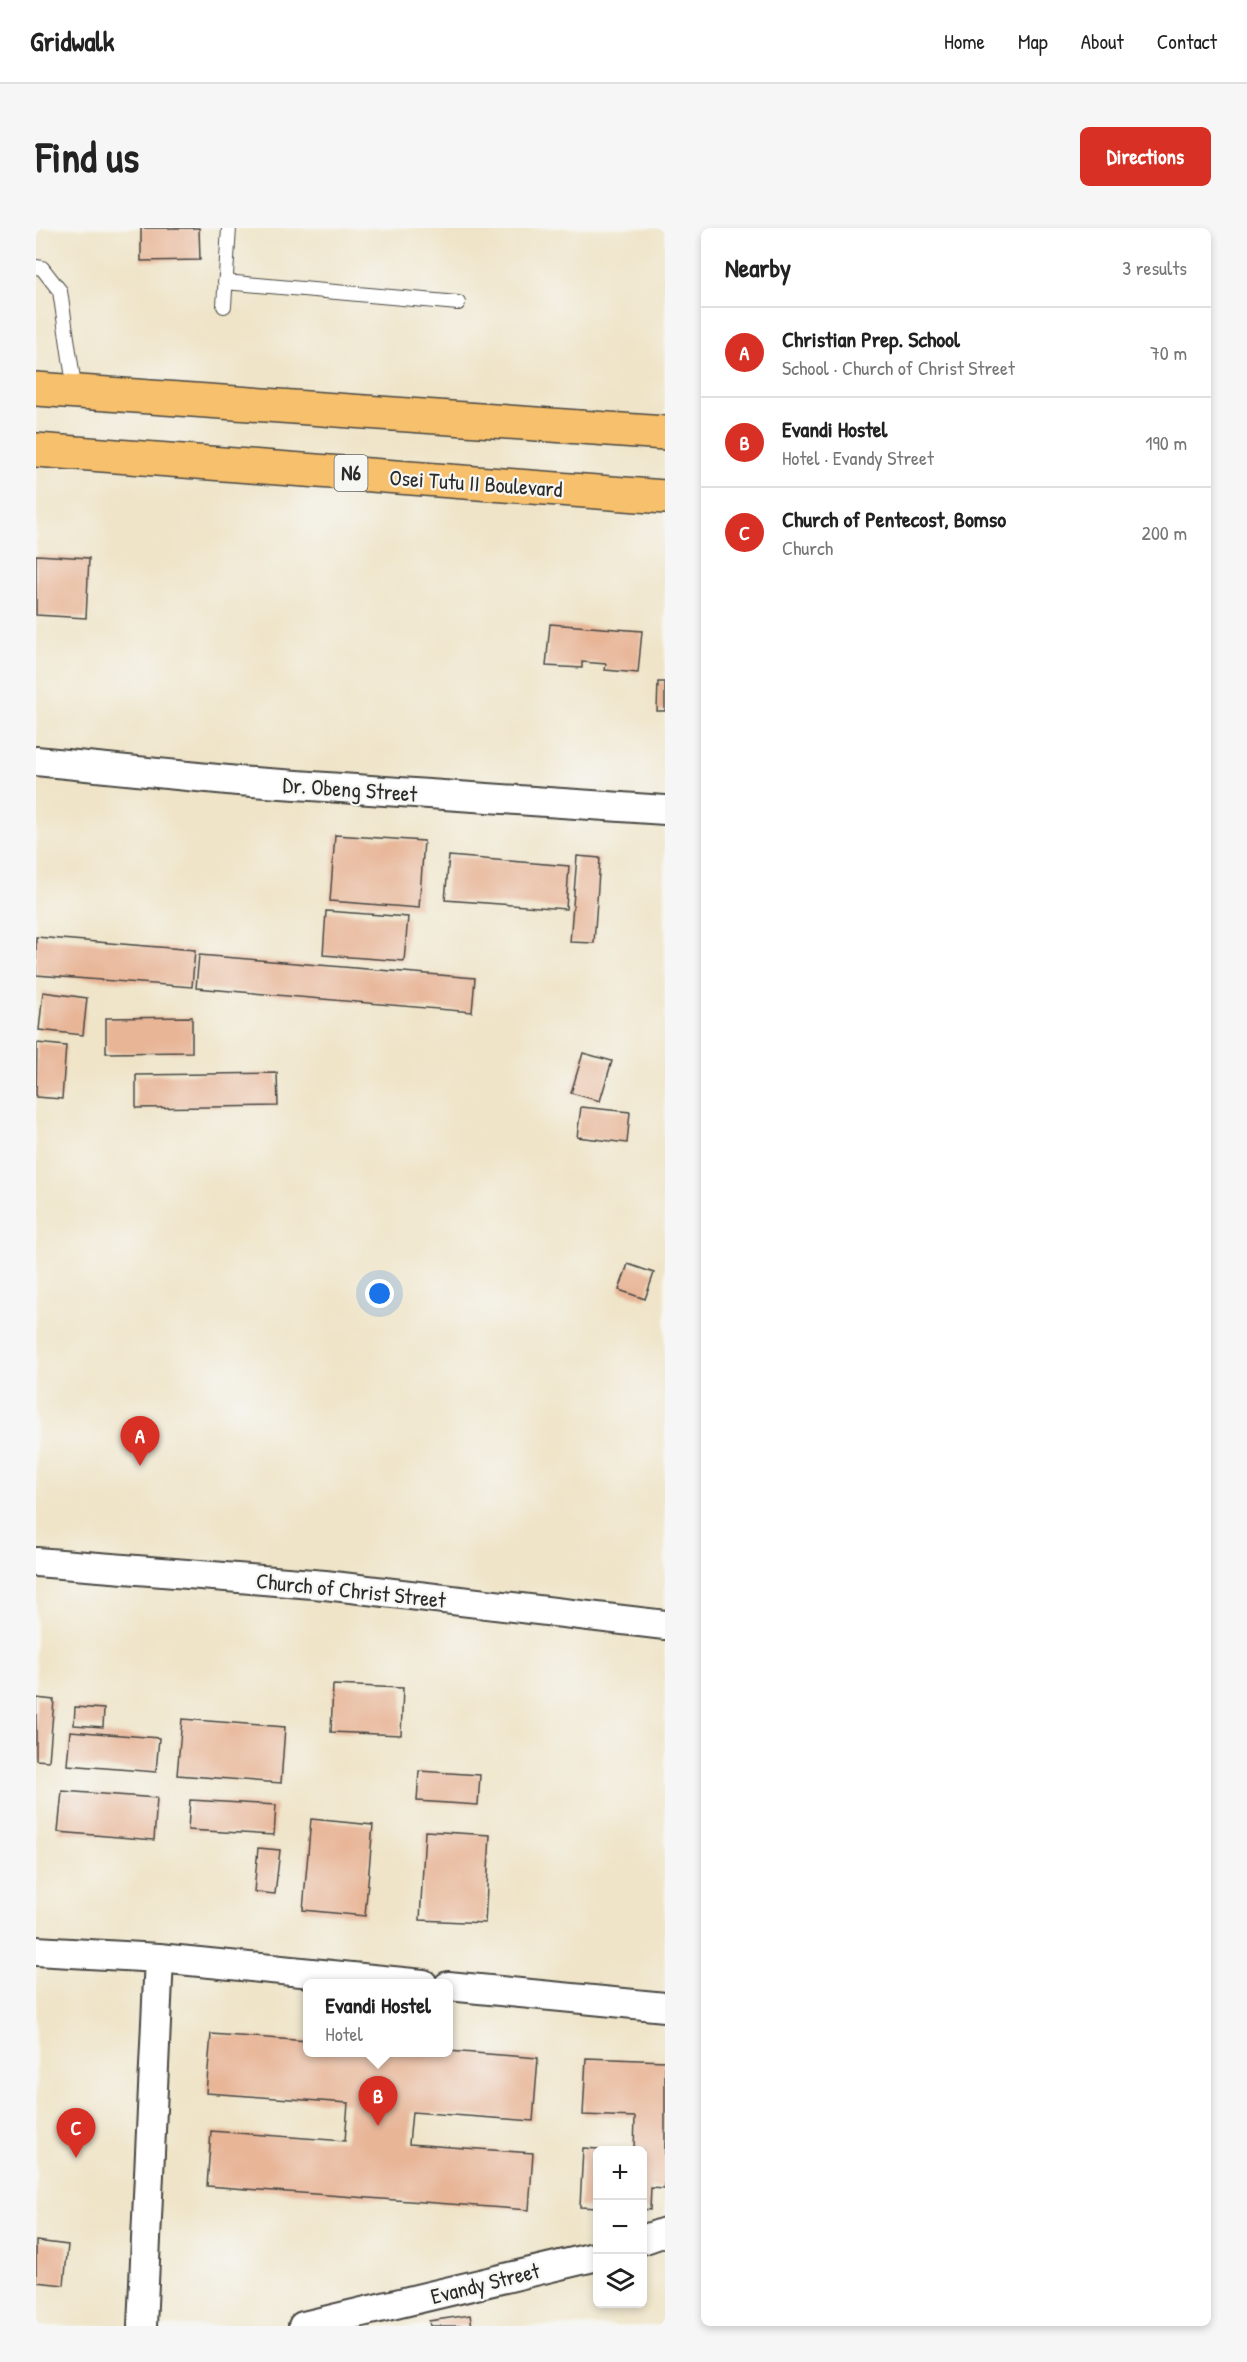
<!DOCTYPE html>
<html lang="en">
<head>
<meta charset="utf-8">
<style>
	:root { --surface:#fff; --page:#f6f6f6; --text:#222; --muted:#767676; --line:#e0e0e0; --accent:#d93025 }
	body { margin:0; font-family:"Patrick Hand",sans-serif; background:var(--page); color:var(--text) }
	.controls { position:absolute; right:18px; bottom:18px; display:grid; overflow:hidden; border-radius:9px; box-shadow:0 3px 9px #0003 }
	.controls button { width:54px; height:54px; display:grid; place-items:center; padding:0; border:0; border-bottom:2px solid var(--line); background:var(--surface); color:var(--text); font:30px sans-serif }
	.you { position:absolute; left:344px; top:1066px; width:21px; height:21px; margin:-15px; border:4px solid #fff; border-radius:50%; background:#1a73e8; box-shadow:0 0 0 9px #1a73e833 }
	.badge { display:grid; place-items:center; width:39px; height:39px; border-radius:50%; background:var(--accent); color:#fff; font-size:20px; font-weight:700 }
	.pin { position:absolute; translate:-50% -50px; filter:drop-shadow(0 2px 3px #0008) }
	.pin::after { content:''; position:absolute; top:32px; width:21px; height:18px; background:inherit; clip-path:polygon(0 0,100% 0,50% 100%) }
	.popup { position:absolute; left:267px; top:1751px; width:150px; height:78px; box-sizing:border-box; display:grid; place-content:center; border-radius:9px; background:var(--surface); filter:drop-shadow(0 2px 4px #0005); font-size:20px; white-space:nowrap; color:var(--muted) }
	.popup b { font-size:22px; color:var(--text) }
	.popup::after { content:''; position:absolute; left:50%; top:100%; margin-left:-12px; border:12px solid transparent; border-top-color:var(--surface) }
	.list { margin:0; padding:0; list-style:none }
	h2 { display:flex; justify-content:space-between; align-items:center; height:78px; margin:0; padding:0 24px; font-size:26px }
	h2 small { font-size:20px; font-weight:400; color:var(--muted) }
	.list li { display:grid; grid-template-columns:39px 1fr auto; gap:18px; align-items:center; box-sizing:border-box; height:90px; padding:0 24px; border-top:2px solid var(--line) }
	.list b { display:block; font-size:22px; white-space:nowrap }
	.list p { margin:0; font-size:20px; white-space:nowrap; color:var(--muted) }
	.list em { font-size:20px; font-style:normal; color:var(--muted) }
	.icon { flex:none; width:33px; height:33px; fill:none; stroke:currentColor; stroke-width:2; stroke-linecap:round; stroke-linejoin:round }
	.map { position:relative; flex:none; width:629px; height:2098px; overflow:hidden; border-radius:9px }
	header { display:flex; align-items:center; gap:36px; box-sizing:border-box; height:84px; padding:0 30px; background:var(--surface); border-bottom:2px solid var(--line) }
	header strong { font-size:28px }
	nav { display:flex; gap:33px; margin-inline-start:auto; font-size:21px }
	.intro { display:flex; align-items:center; justify-content:space-between; box-sizing:border-box; height:144px; padding:0 36px }
	h1 { margin:0; font-size:42px }
	.button { padding:15px 27px; border-radius:9px; background:var(--accent); color:#fff; font-size:21px; font-weight:700 }
	main { display:flex; gap:36px; padding:0 36px }
	aside { flex:1; background:var(--surface); border-radius:9px; box-shadow:0 3px 9px #0003 }
	.map>svg:first-child { display:block }
	.building { fill:#e8b597 }
	.lines { fill:none; stroke-linecap:round; stroke-linejoin:round }
	.service-casing { stroke:#484743; stroke-width:16 }
	.minor-casing { stroke:#484743; stroke-width:32 }
	.trunk-casing { stroke:#484743; stroke-width:36 }
	.service { stroke:#fff; stroke-width:14 }
	.minor { stroke:#fff; stroke-width:28 }
	.trunk { stroke:#f7c06c; stroke-width:33 }
	.labels { text-anchor:middle; stroke-width:4.5; stroke-linejoin:round; paint-order:stroke }
	.shield { fill:#f6f6f2; stroke:#686867; stroke-width:1.5 }
	.shield-label { font-size:21px; font-weight:bold; fill:#2b2b2b }
	.street-label { font-size:22px; fill:#2b2b2b; stroke:#f6f6f2 }
</style>
</head>
<body>
<header>
<strong>Gridwalk</strong>
<nav><a>Home</a><a>Map</a><a>About</a><a>Contact</a></nav>
</header>
<div class="intro"><h1>Find us</h1><a class="button">Directions</a></div>
<main>
<div class="map">
<svg width="629" height="2098" viewBox="0 0 629 2098">
	<rect width="100%" height="100%" fill="#f6f6f2"/>
	<filter id="ink" filterUnits="userSpaceOnUse"><feTurbulence type="fractalNoise" baseFrequency=".0167" numOctaves="2"/><feDisplacementMap in="SourceGraphic" scale="12" xChannelSelector="R" yChannelSelector="G"/><feConvolveMatrix kernelMatrix="1 2 1 2 8 2 1 2 1" color-interpolation-filters="sRGB"/></filter>
	<filter id="wash" filterUnits="userSpaceOnUse"><feTurbulence type="fractalNoise" baseFrequency=".008" numOctaves="4" result="noise"/><feDisplacementMap in="SourceGraphic" scale="24" xChannelSelector="R" yChannelSelector="G"/><feGaussianBlur stdDeviation="1.35" result="paint"/><feColorMatrix in="noise" values="0 0 0 0 0 0 0 0 0 0 0 0 0 0 0 0 0 1.4 0 .05"/><feComposite in="paint" operator="in"/></filter>
	<g filter="url(#wash)">
		<rect width="100%" height="100%" fill="#efe4c8"/>
		<g id="blocks">
			<path class="building" d="M105 0H163L164 32 105 33Z
				M0 327 53 330 50 390 0 387Z
				M514 396 606 403 602 445 569 442 570 436 546 434V440L510 438Z
				M622 454H629V483H621Z
				M299 607 388 613 383 680 294 673Z
				M413 628 533 638 530 681 409 672Z
				M541 628 564 630 558 715 534 714Z
				M290 683 372 689 368 733 287 727Z
				M0 709 159 722 156 759 0 747Z
				M163 727 439 750 436 784 160 760Z
				M7 764 51 770 47 807 3 802Z
				M156 789V824L70 825V790Z
				M1 815 30 818 26 871 0 869Z
				M547 825 576 833 564 873 535 865Z
				M241 845 242 878 100 880V847Z
				M545 879 594 884 591 915 541 909Z
				M592 1036 618 1045 609 1071 583 1062Z
				M297 1457 367 1460 365 1507 295 1504Z
				M0 1470 18 1472 13 1533 0 1532Z
				M39 1479 68 1481 67 1499 38 1497Z
				M146 1491 249 1499 245 1555 141 1547Z
				M34 1503 123 1510 120 1544 31 1537Z
				M383 1543 444 1547 442 1577 381 1573Z
				M26 1563 121 1570 118 1612 22 1604Z
				M154 1572 240 1577 238 1607 152 1602Z
				M275 1591 337 1597 329 1688 267 1682Z
				M389 1603 454 1607 449 1695 384 1692Z
				M222 1620 244 1622 239 1666 218 1664Z
				M175 1806 272 1813V1824L412 1823 502 1830 497 1893 376 1884 373 1916 497 1925 493 1982 171 1958 175 1903 309 1913 312 1875 170 1865Z
				M550 1830 629 1833V1961L615 1960 614 1982 606 1981V1922H598L599 1889 547 1887Z
				M547 1920 562 1921V1980L544 1979Z
				M0 2013 32 2017 28 2057 0 2054Z
				M434 2087 436 2098H394L393 2093Z"/>
		</g>
	</g>
	<g filter="url(#ink)">
		<use href="#blocks" fill-opacity="0" stroke="#484743" stroke-width="1.5"/>
		<g class="lines">
			<defs>
				<path id="service" d="M0 39 6 40 24 63 39 164
					M189 54 422 75
					M188 78 193 0"/>
				<path id="minor" d="M0 533 202 553 629 582
					M0 1334 289 1357 629 1397
					M0 1723 123 1730 387 1756
					M412 1758 629 1779
					M606 2012 629 2004
					M106 2098 123 1730
					M267 2098 562 2028"/>
				<path id="trunk" d="M0 161 629 205
					M0 222 629 269"/>
			</defs>
			<use href="#service" class="service-casing"/>
			<use href="#minor" class="minor-casing"/>
			<use href="#trunk" class="trunk-casing"/>
			<use href="#service" class="service"/>
			<use href="#minor" class="minor"/>
			<use href="#trunk" class="trunk"/>
		</g>
	</g>
	<g class="labels">
		<rect class="shield" x="298.5" y="227" width="33" height="36" rx="4.5"/>
		<g class="shield-label">
			<text x="315" y="252">N6</text>
		</g>
		<g class="street-label">
			<text transform="translate(440 255) rotate(4)" y="8">Osei Tutu II Boulevard</text>
			<text transform="translate(314 561) rotate(4)" y="8">Dr. Obeng Street</text>
			<text transform="translate(315 1362) rotate(6)" y="8">Church of Christ Street</text>
			<text transform="translate(449 2055) rotate(-14)" y="8">Evandy Street</text>
		</g>
	</g>
</svg>
<div class="controls">
<button>+</button>
<button>−</button>
<button><svg class="icon" aria-label="layers" viewBox="0 0 24 24"><path d="M12 4l9 5-9 5-9-5zM3 14l9 5 9-5"/></svg></button>
</div>
<div class="you"></div>
<div class="pin badge" style="left:104px;top:1238px">A</div>
<div class="pin badge" style="left:342px;top:1898px">B</div>
<div class="popup"><b>Evandi Hostel</b>Hotel</div>
<div class="pin badge" style="left:40px;top:1930px">C</div>
</div>
<aside>
<h2>Nearby<small>3 results</small></h2>
<ul class="list">
<li><span class="badge">A</span><div><b>Christian Prep. School</b><p>School · Church of Christ Street</p></div><em>70 m</em></li>
<li><span class="badge">B</span><div><b>Evandi Hostel</b><p>Hotel · Evandy Street</p></div><em>190 m</em></li>
<li><span class="badge">C</span><div><b>Church of Pentecost, Bomso</b><p>Church</p></div><em>200 m</em></li>
</ul>
</aside>
</main>
</body>
</html>
